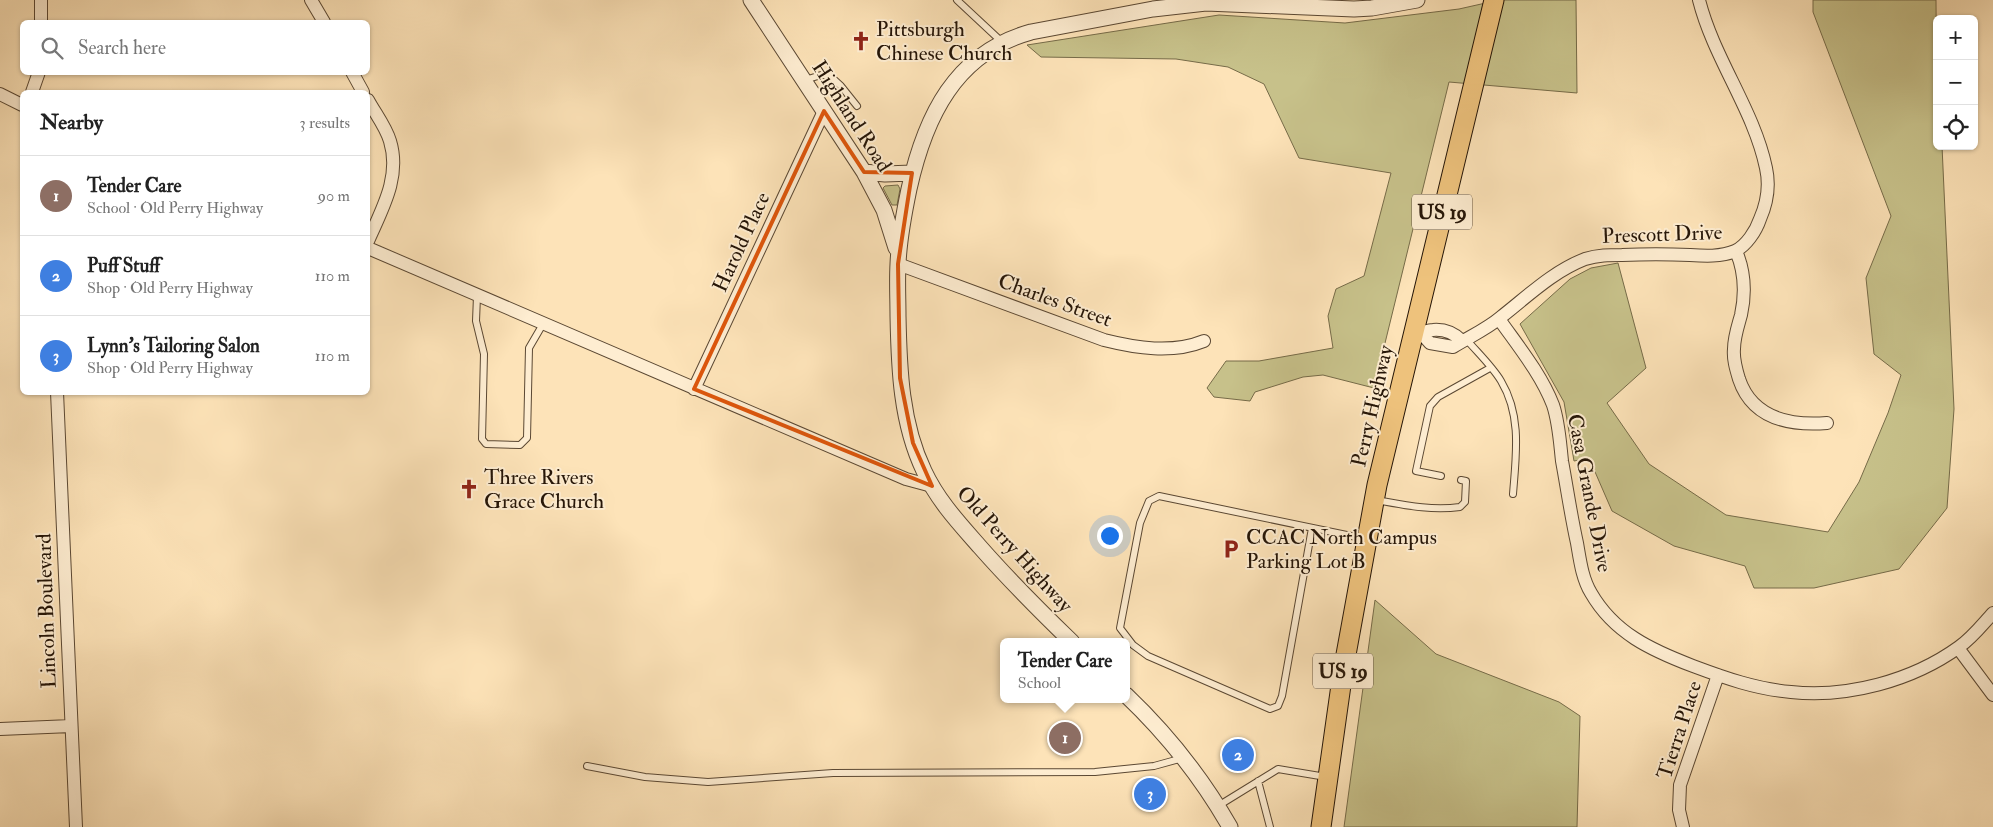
<!DOCTYPE html>
<html lang="en">
<head>
<meta charset="utf-8">
<style>
	:root { --surface:#fff; --page:#f2f2f2; --text:#222; --muted:#767676; --line:#e0e0e0; --accent:#1a73e8 }
	body { margin:0; font-family:"IM FELL Double Pica",serif; background:var(--page); color:var(--text) }
	.controls { position:absolute; right:15px; top:15px; display:grid; overflow:hidden; border-radius:8px; box-shadow:0 1px 4px #0004 }
	.controls button { width:45px; height:45px; display:grid; place-items:center; padding:0; border:0; border-bottom:1px solid var(--line); background:var(--surface); color:var(--text); font:25px sans-serif }
	.you { position:absolute; left:1109px; top:535px; width:18px; height:18px; margin:-12px; border:4px solid #fff; border-radius:50%; background:#1a73e8; box-shadow:0 0 0 8px #1a73e833 }
	.badge { display:grid; place-items:center; width:32px; height:32px; border-radius:50%; background:var(--accent); color:#fff; font-size:16px; font-weight:700 }
	.pin { position:absolute; translate:-50% -50%; border:2px solid #fff; box-shadow:0 1px 5px #0006 }
	.popup { position:absolute; left:1000px; top:638px; width:130px; height:65px; box-sizing:border-box; display:grid; place-content:center; border-radius:8px; background:var(--surface); filter:drop-shadow(0 1px 4px #0005); font-size:16px; white-space:nowrap; color:var(--muted) }
	.popup b { font-size:19px; color:var(--text) }
	.popup::after { content:''; position:absolute; left:50%; top:100%; margin-left:-10px; border:10px solid transparent; border-top-color:var(--surface) }
	.list { margin:0; padding:0; list-style:none }
	h2 { display:flex; justify-content:space-between; align-items:center; height:65px; margin:0; padding:0 20px; font-size:21px }
	h2 small { font-size:16px; font-weight:400; color:var(--muted) }
	.list li { display:grid; grid-template-columns:32px 1fr auto; gap:15px; align-items:center; box-sizing:border-box; height:80px; padding:0 20px; border-top:1px solid var(--line) }
	.list b { display:block; font-size:19px; white-space:nowrap }
	.list p { margin:0; font-size:16px; white-space:nowrap; color:var(--muted) }
	.list em { font-size:16px; font-style:normal; color:var(--muted) }
	.icon { flex:none; width:28px; height:28px; fill:none; stroke:currentColor; stroke-width:2; stroke-linecap:round; stroke-linejoin:round }
	.map { position:relative; flex:none; width:1993px; height:827px; overflow:hidden }
	.search { position:absolute; background:var(--surface); box-shadow:0 1px 4px #0004; left:20px; top:20px; width:350px; height:55px; display:flex; align-items:center; gap:12px; box-sizing:border-box; padding:0 18px; border-radius:8px; color:var(--muted); font-size:19px }
	.panel { position:absolute; background:var(--surface); box-shadow:0 1px 4px #0004; left:20px; top:90px; width:350px; height:305px; border-radius:8px }
	.map>svg:first-child { display:block }
	.green { fill:#c7c18a; stroke:#766b48 }
	.lines { fill:none; stroke-linecap:round; stroke-linejoin:round }
	.service-casing { stroke:#5b4833; stroke-width:8 }
	.minor-casing { stroke:#5b4833; stroke-width:14 }
	.tertiary-casing { stroke:#5b4833; stroke-width:17 }
	.primary-casing { stroke:#251507; stroke-width:21 }
	.service { stroke:#feedd1; stroke-width:6 }
	.minor { stroke:#feedd1; stroke-width:12 }
	.tertiary { stroke:#feedd1; stroke-width:15 }
	.primary { stroke:#eec27c; stroke-width:19 }
	.marked { fill:none; stroke:#de560c; stroke-width:4; stroke-linejoin:round }
	.labels { text-anchor:middle; stroke-width:4; stroke-linejoin:round; paint-order:stroke }
	.shield { fill:#feedd1; stroke:#665644; stroke-width:1 }
	.shield-label { font-size:20px; font-weight:bold; fill:#251507 }
	.poi-label { font-size:21px; fill:#251507; stroke:#feedd1; text-anchor:start }
	.street-label { font-size:21px; fill:#251507; stroke:#feedd1 }
</style>
</head>
<body>
<div class="map">
<svg width="1993" height="827" viewBox="0 0 1993 827">
	<rect width="100%" height="100%" fill="#fde3b8"/>
	<filter id="stains"><feTurbulence type="fractalNoise" baseFrequency=".004" numOctaves="4"/><feColorMatrix values="0 0 0 0 .2 0 0 0 0 .09 0 0 0 0 .02 0 0 0 .5 -.17"/></filter>
	<radialGradient id="worn" r=".72"><stop offset=".6" stop-color="#630" stop-opacity="0"/><stop offset="1" stop-color="#630" stop-opacity=".3"/></radialGradient>
	<path class="green" d="M1499 0H1576L1577 93 1449 82 1374 388 1323 375 1303 377 1255 392 1250 401 1214 397 1207 388 1226 361H1259L1333 348 1328 316 1336 289 1364 276 1391 173 1299 158 1264 84 1228 67 1176 59 1041 57 1027 45 1219 15 1345 23 1459 9Z
		M1813 0H1936L1937 146H1942L1954 409 1947 508 1899 569 1814 588H1754L1745 566 1674 546 1612 511 1589 458 1574 461 1564 402 1520 324 1570 279 1591 268 1618 263 1646 368 1607 403 1649 464 1726 515 1828 532 1859 482 1888 413 1901 375 1874 354 1866 278 1891 216 1813 12Z
		M898 185 900 189 897 205H892L883 188 885 186Z
		M1375 600 1436 654 1559 702 1580 716 1577 827H1344Z"/>
	<g class="lines">
		<defs>
			<path id="service" d="M957 0 1002 42
				M805 80 821 75H829L841 86 857 106
				M477 296 476 321 484 354 482 439 486 444 520 445 527 438 529 348 543 324
				M1466 339C1477 352 1492 366 1501 381 1522 416 1516 455 1513 494
				M1441 476 1416 471 1430 406 1438 397 1490 368
				M1376 500C1404 505 1431 511 1460 507L1465 502 1466 481 1461 480
				M1312 528 1282 696 1278 706 1270 709 1148 656 1133 645 1120 628 1140 523 1149 501 1159 496 1366 539
				M587 766 645 777 708 782 833 773 1095 772 1154 766 1183 758
				M1258 781 1270 827
				M1218 806 1278 769 1326 777"/>
			<path id="minor" d="M311 0 324 22
				M41 22V0
				M352 72 363 92
				M32 92 39 72
				M0 94 22 105
				M368 100C375 113 386 127 390 141 401 177 382 209 368 241
				M368 248 906 479 932 486
				M1736 251C1745 272 1746 292 1741 315 1738 326 1734 337 1734 349 1733 359 1736 369 1739 379 1752 418 1789 426 1827 423
				M898 264 1104 340C1136 348 1172 354 1204 341
				M1499 319C1518 346 1541 374 1553 405 1559 423 1560 443 1562 461 1567 488 1571 516 1577 543 1580 560 1582 578 1591 593 1614 633 1651 650 1693 666 1725 678 1756 689 1791 692 1847 698 1912 681 1959 647 1972 638 1982 625 1993 613
				M1414 333C1422 334 1426 330 1433 330 1445 329 1455 334 1462 341
				M1422 334 1430 343 1453 347C1469 337 1487 329 1501 317 1528 296 1552 272 1585 259 1598 255 1609 255 1622 255 1645 254 1667 254 1690 255 1704 256 1721 257 1735 251 1746 246 1756 231 1760 219 1767 203 1770 186 1766 168 1754 110 1714 59 1699 0
				M694 389 824 111
				M57 392 76 827
				M1958 648 1993 695
				M0 729 71 726
				M1683 827 1679 810 1680 785 1718 675"/>
			<path id="tertiary" d="M751 0 864 172 884 210 896 248
				M864 172 885 174 912 173
				M1072 642C1040 611 1009 580 980 547 959 523 938 501 924 471 901 423 899 369 898 316 898 299 897 281 898 264 899 239 904 213 909 189 925 117 955 53 1031 32L1153 9 1206 3 1354 9 1372 8 1417 0
				M1126 695C1167 734 1202 778 1230 827"/>
			<path id="primary" d="M1321 827 1343 671 1377 485 1494 0"/>
		</defs>
		<use href="#service" class="service-casing"/>
		<use href="#minor" class="minor-casing"/>
		<use href="#tertiary" class="tertiary-casing"/>
		<use href="#primary" class="primary-casing"/>
		<use href="#service" class="service"/>
		<use href="#minor" class="minor"/>
		<use href="#tertiary" class="tertiary"/>
		<use href="#primary" class="primary"/>
	</g>
	<path class="marked" d="M824 111 864 172 912 173 898 264 900 378 913 443 932 486 694 389Z"/>
	<defs>
		<symbol id="church-bare" viewBox="-9 -9 18 18"><path d="M-1.2-6h2.4v3.5h3.3v2.4h-3.3V6h-2.4V-.1h-3.3v-2.4h3.3Z" fill="#8f2418" stroke="#feedd1" stroke-width="2.5" paint-order="stroke"/></symbol>
		<symbol id="parking-bare" viewBox="-9 -9 18 18"><path d="M-3.5-5.5H1a3.5 3.5 0 0 1 0 7H-1V5.5H-3.5ZM-1-3.4V-.6H.8a1.4 1.4 0 0 0 0-2.8Z" fill="#8f2418" stroke="#feedd1" stroke-width="2.5" paint-order="stroke"/></symbol>
	</defs>
	<g fill-rule="evenodd">
		<use href="#church-bare" x="847" y="27" width="28" height="28"/>
		<use href="#church-bare" x="455" y="475" width="28" height="28"/>
		<use href="#parking-bare" x="1217" y="535" width="28" height="28"/>
	</g>
	<g class="labels">
		<g class="shield">
			<rect x="1412" y="194.5" width="60" height="35" rx="4"/>
			<rect x="1313" y="653.5" width="60" height="35" rx="4"/>
		</g>
		<g class="shield-label">
			<text x="1442" y="219">US 19</text>
			<text x="1343" y="678">US 19</text>
		</g>
		<g class="poi-label">
			<text x="876" y="36">Pittsburgh<tspan x="876" dy="24">Chinese Church</tspan></text>
			<text x="484" y="484">Three Rivers<tspan x="484" dy="24">Grace Church</tspan></text>
			<text x="1246" y="544">CCAC North Campus<tspan x="1246" dy="24">Parking Lot B</tspan></text>
		</g>
		<g class="street-label">
			<text transform="translate(852 116) rotate(57)" y="7">Highland Road</text>
			<text transform="translate(1662 234) rotate(-2)" y="7">Prescott Drive</text>
			<text transform="translate(741 242) rotate(-65)" y="7">Harold Place</text>
			<text transform="translate(1055 300) rotate(20)" y="7">Charles Street</text>
			<text transform="translate(1372 406) rotate(-77)" y="7">Perry Highway</text>
			<text transform="translate(1590 493) rotate(79)" y="7">Casa Grande Drive</text>
			<text transform="translate(1015 549) rotate(48)" y="7">Old Perry Highway</text>
			<text transform="translate(46 611) rotate(-92)" y="7">Lincoln Boulevard</text>
			<text transform="translate(1679 730) rotate(-72)" y="7">Tierra Place</text>
		</g>
	</g>
	<rect width="100%" height="100%" filter="url(#stains)"/>
	<rect width="100%" height="100%" fill="url(#worn)"/>
</svg>
<div class="controls">
<button>+</button>
<button>−</button>
<button><svg class="icon" aria-label="locate" viewBox="0 0 24 24"><circle cx="12" cy="12" r="6"/><path d="M12 2v4M12 18v4M2 12h4M18 12h4"/></svg></button>
</div>
<div class="you"></div>
<div class="pin badge" style="left:1065px;top:738px;background:#8d6e63">1</div>
<div class="popup"><b>Tender Care</b>School</div>
<div class="pin badge" style="left:1238px;top:755px;background:#3f7fe0">2</div>
<div class="pin badge" style="left:1150px;top:794px;background:#3f7fe0">3</div>
<div class="search"><svg class="icon" aria-label="search" viewBox="0 0 24 24"><circle cx="10" cy="10" r="6"/><path d="M15 15l6 6"/></svg>Search here</div>
<section class="panel">
<h2>Nearby<small>3 results</small></h2>
<ul class="list">
<li><span class="badge" style="background:#8d6e63">1</span><div><b>Tender Care</b><p>School · Old Perry Highway</p></div><em>90 m</em></li>
<li><span class="badge" style="background:#3f7fe0">2</span><div><b>Puff Stuff</b><p>Shop · Old Perry Highway</p></div><em>110 m</em></li>
<li><span class="badge" style="background:#3f7fe0">3</span><div><b>Lynn's Tailoring Salon</b><p>Shop · Old Perry Highway</p></div><em>110 m</em></li>
</ul>
</section>
</div>
</body>
</html>
